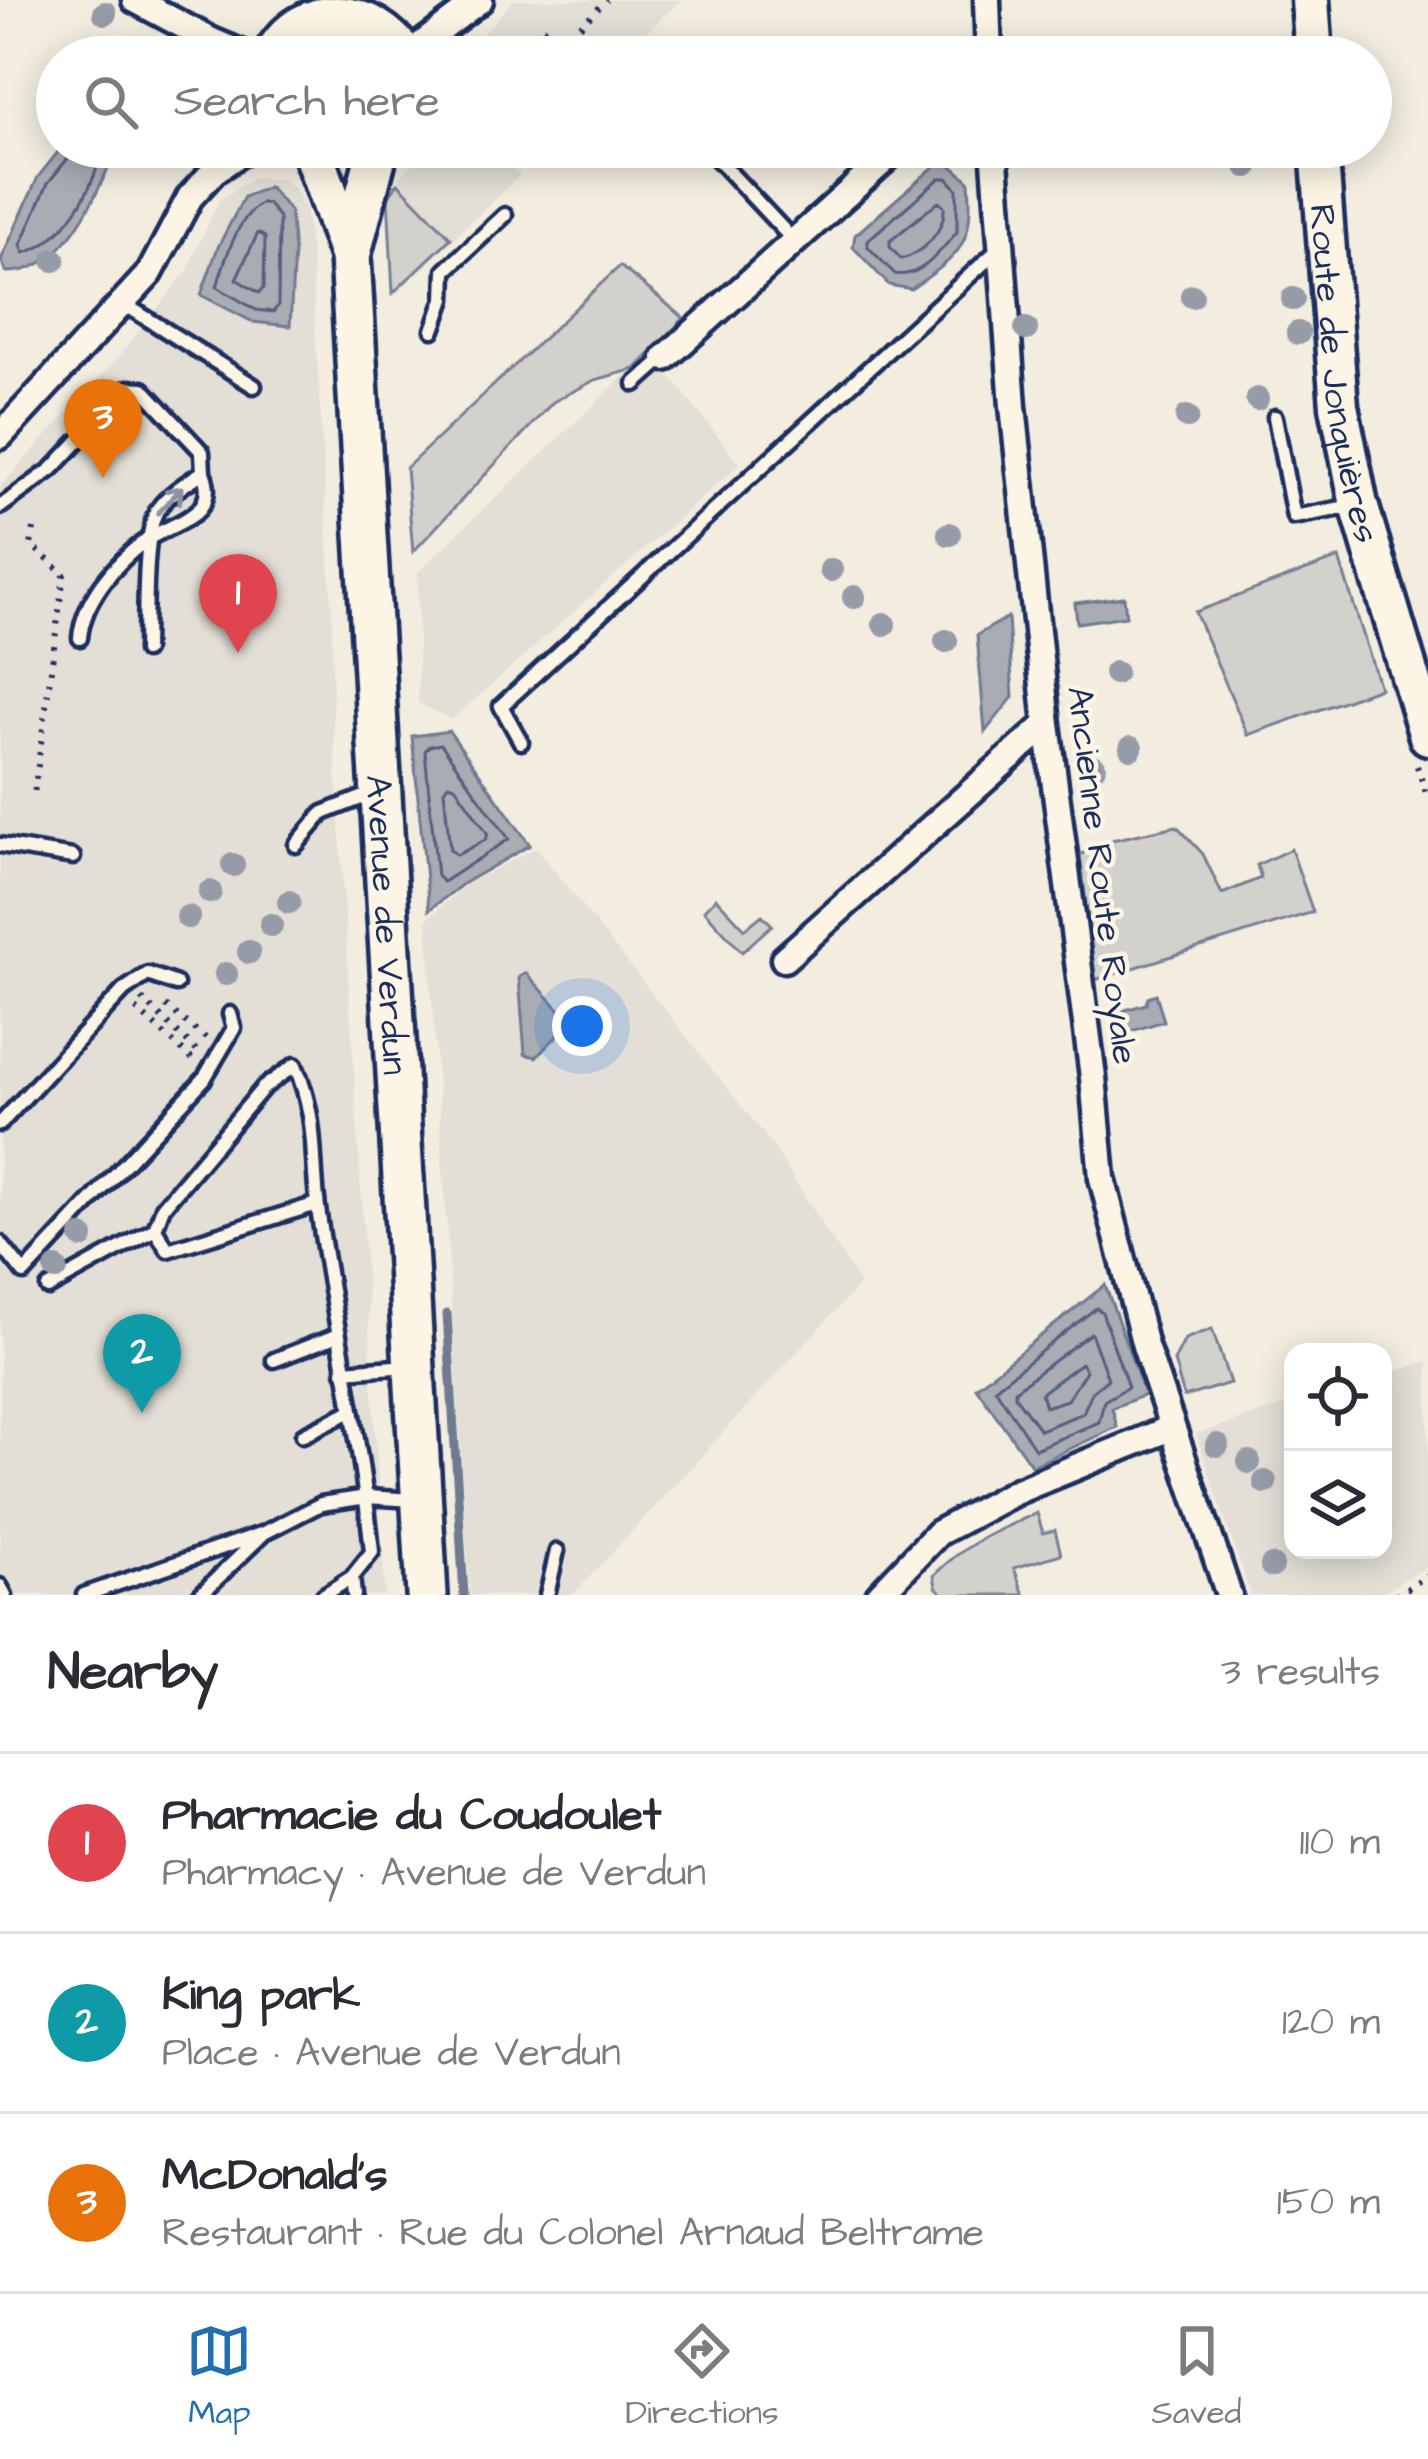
<!DOCTYPE html>
<html lang="en">
<head>
<meta charset="utf-8">
<style>
	:root { --surface:#fff; --page:#f2f2f3; --text:#2b2b33; --muted:#7c7c81; --line:#e1e1e2; --accent:#1f6fb2 }
	body { margin:0; font-family:"Architects Daughter",sans-serif; background:var(--page); color:var(--text) }
	.controls { position:absolute; right:36px; bottom:36px; display:grid; overflow:hidden; border-radius:24px; box-shadow:0 6px 30px #0003 }
	.controls button { width:108px; height:108px; display:grid; place-items:center; padding:0; border:0; border-bottom:3px solid var(--line); background:var(--surface); color:var(--text); font:60px sans-serif }
	.you { position:absolute; left:582px; top:1026px; width:42px; height:42px; margin:-30px; border:9px solid #fff; border-radius:50%; background:#1a73e8; box-shadow:0 0 0 18px #1a73e833 }
	.badge { display:grid; place-items:center; width:78px; height:78px; border-radius:50%; background:var(--accent); color:#fff; font-size:39px; font-weight:700 }
	.pin { position:absolute; translate:-50% -99px; filter:drop-shadow(0 3px 6px #0008) }
	.pin::after { content:''; position:absolute; top:63px; width:42px; height:36px; background:inherit; clip-path:polygon(0 0,100% 0,50% 100%) }
	.list { margin:0; padding:0; list-style:none }
	h2 { display:flex; justify-content:space-between; align-items:center; height:156px; margin:0; padding:0 48px; font-size:51px }
	h2 small { font-size:39px; font-weight:400; color:var(--muted) }
	.list li { display:grid; grid-template-columns:78px 1fr auto; gap:36px; align-items:center; box-sizing:border-box; height:180px; padding:0 48px; border-top:3px solid var(--line) }
	.list b { display:block; font-size:45px; white-space:nowrap }
	.list p { margin:0; font-size:39px; white-space:nowrap; color:var(--muted) }
	.list em { font-size:39px; font-style:normal; color:var(--muted) }
	.icon { flex:none; width:66px; height:66px; fill:none; stroke:currentColor; stroke-width:2; stroke-linecap:round; stroke-linejoin:round }
	.map { position:relative; flex:none; width:1428px; height:1595px; overflow:hidden }
	.search { position:absolute; background:var(--surface); box-shadow:0 6px 30px #0003; left:36px; right:36px; top:36px; height:132px; display:flex; align-items:center; gap:30px; box-sizing:border-box; padding:0 42px; border-radius:66px; color:var(--muted); font-size:45px }
	.sheet { height:696px; background:var(--surface) }
	nav { display:flex; justify-content:space-around; align-items:center; box-sizing:border-box; height:168px; border-top:3px solid var(--line); background:var(--surface); font-size:33px; color:var(--muted) }
	nav a { display:grid; justify-items:center; gap:6px }
	nav .on { color:var(--accent) }
	.map>svg:first-child { display:block }
	.built { fill:#e3dfd6 }
	.green { fill:#d3d1cc; stroke:#778095; stroke-width:3 }
	.water { fill:#a9acb3; stroke:#707a91; stroke-width:3 }
	.lines { fill:none; stroke-linecap:round; stroke-linejoin:round }
	.shore { stroke:#546180; stroke-width:3 }
	.stream { stroke:#707a91; stroke-width:9 }
	.service-casing { stroke:#1b2f5e; stroke-width:21 }
	.minor-casing { stroke:#1b2f5e; stroke-width:33 }
	.secondary-casing { stroke:#1b2f5e; stroke-width:45 }
	.primary-casing { stroke:#1b2f5e; stroke-width:48 }
	.path { stroke:#1b2f5e; stroke-width:6; stroke-dasharray:3 9; stroke-linecap:butt }
	.service { stroke:#fcf5e5; stroke-width:12 }
	.minor { stroke:#fcf5e5; stroke-width:24 }
	.secondary { stroke:#fcf5e5; stroke-width:36 }
	.primary { stroke:#fcf5e5; stroke-width:39 }
	.tree { fill:#969ba8 }
	.oneway { stroke:#8c92a2 }
	.labels { text-anchor:middle; stroke-width:9; stroke-linejoin:round; paint-order:stroke }
	.street-label { font-size:36px; fill:#1b2f5e; stroke:#fcf5e5 }
</style>
</head>
<body>
<div class="map">
<svg width="1428" height="1595" viewBox="0 0 1428 1595">
	<rect width="100%" height="100%" fill="#f3ede0"/>
	<filter id="ink" filterUnits="userSpaceOnUse"><feTurbulence type="fractalNoise" baseFrequency=".00833" numOctaves="2"/><feDisplacementMap in="SourceGraphic" scale="24" xChannelSelector="R" yChannelSelector="G"/><feConvolveMatrix kernelMatrix="1 2 1 2 8 2 1 2 1" color-interpolation-filters="sRGB"/></filter>
	<g filter="url(#ink)">
		<path class="built" d="M513 0H681L619 57H462Z
			M424 147H523L507 163 520 175 392 298 387 195Z
			M253 178 281 179 295 189 305 207 311 253 332 613 333 718 385 1595H0V487L121 354 187 271 219 200Z
			M650 351 740 464 452 720 418 703V572Z
			M536 848 771 1143 860 1284 573 1595H470L427 919 468 883Z
			M1428 1361V1566L1378 1595H1251L1196 1434 1293 1403V1550H1383V1375Z"/>
		<path class="green" d="M398 183 451 238 393 293 388 197Z
			M620 266 684 318 635 369 595 380 553 402 413 552 406 468Z
			M1339 558 1380 688 1248 735 1195 612Z
			M1177 826 1203 854 1222 894 1261 878 1257 865 1291 849 1313 912 1095 980 1080 855 1103 842Z
			M716 898 745 929 762 915 772 925 742 952 704 910Z
			M1212 1329 1230 1383 1184 1397 1174 1361 1185 1339Z
			M1037 1513 1043 1533 1055 1530 1061 1554 1014 1568 1024 1595H944L936 1587 934 1575C964 1544 998 1530 1037 1513Z"/>
		<path class="water" d="M62 147H112L114 155C94 199 64 274 6 272L1 260 38 177Z
			M937 164 952 166 969 181C974 244 962 254 911 289L889 285 853 247 855 235Z
			M269 187 290 211 294 251 290 326 253 322 201 295 218 247 244 197Z
			M1124 597 1126 616 1077 623 1075 603Z
			M1008 617 1013 697 985 732 977 635Z
			M449 731 530 845 464 883 429 910 412 736Z
			M526 973 571 1022 536 1057 525 1054 519 977Z
			M1156 994 1164 1021 1122 1034 1115 1013 1146 1004 1148 997Z
			M1105 1285 1145 1395 1112 1408 1117 1427 1032 1466 976 1387Z"/>
		<g class="lines">
			<path class="shore" d="M71 147 69 157 48 183 21 245 24 253C62 244 98 185 101 147
				M940 178H947L957 189V232C941 250 921 279 895 274L868 247V240Z
				M939 201 944 206C946 230 923 254 901 259L890 247V241Z
				M262 203 268 204 279 218 278 306 273 312 256 310 217 287C224 262 238 215 262 203Z
				M258 233 265 237 264 288 259 293 236 279Z
				M441 744 509 839 443 882 437 876 425 751 429 746Z
				M448 784 455 786 488 834 485 840 457 855 450 850 444 790Z
				M1096 1308 1102 1312 1128 1387 1104 1401 1099 1422 1035 1449 995 1388Z
				M1091 1333 1108 1379 1092 1392 1083 1413 1040 1430 1015 1396V1390Z
				M1081 1363 1086 1371 1067 1400 1045 1407 1041 1393Z"/>
			<path class="stream" d="M447 1314 464 1595"/>
			<defs>
				<path id="service" d="M787 57 788 55
					M706 147 794 241
					M124 304 254 386
					M433 330 444 299 445 271 505 215
					M635 384 664 358
					M1275 417 1294 517 1358 505
					M0 507 52 469 128 388 143 389 202 452 203 472C188 482 168 494 158 509 143 531 146 619 145 651
					M80 638C83 601 115 563 145 541 172 522 221 517 203 472
					M521 742 501 706 1002 246
					M0 845 73 857
					M296 845 323 813 374 793
					M0 1124 124 990 148 974 176 984
					M317 1204 168 1250 155 1229 163 1207 263 1088 295 1065C318 1119 311 1153 318 1208 334 1323 361 1437 372 1552L352 1577 354 1595
					M0 1243 24 1273 204 1079 234 1028 230 1014
					M48 1288 155 1229
					M274 1360 338 1335
					M344 1371 407 1366
					M303 1435 351 1411
					M0 1586 5 1595
					M84 1595 264 1533 321 1504 367 1497 414 1500
					M200 1595 263 1534
					M324 1595 352 1577
					M547 1595 557 1551"/>
				<path id="minor" d="M135 0 212 41 250 57
					M987 0 989 57
					M405 57 480 0
					M994 147 1013 406 1047 724 1093 1077 1102 1178 1145 1346 1229 1595
					M665 358 899 147
					M0 436 150 273 190 197 214 171 249 147
					M784 959 1047 724
					M879 1595 938 1533 1017 1491 1171 1428"/>
				<g id="secondary">
					<path d="M1310 0 1314 57"/>
					<path id="s1" d="M1319 147 1339 406 1359 505 1428 736"/>
				</g>
				<g id="primary">
					<path d="M273 57C304 0 371 7 405 57"/>
					<path id="s2" d="M315 158 350 256 427 1595"/>
					<path d="M350 256 377 152"/>
				</g>
			</defs>
			<use href="#service" class="service-casing"/>
			<use href="#minor" class="minor-casing"/>
			<use href="#secondary" class="secondary-casing"/>
			<use href="#primary" class="primary-casing"/>
			<path class="path" d="M543 28 563 42 607 0
				M34 529 31 545 64 574 34 794
				M1417 766 1428 799
				M142 999 198 1052
				M166 1006 207 1039
				M136 1009 193 1060
				M1396 1595 1428 1576"/>
			<use href="#service" class="service"/>
			<use href="#minor" class="minor"/>
			<use href="#secondary" class="secondary"/>
			<use href="#primary" class="primary"/>
		</g>
		<g class="tree">
			<circle cx="105" cy="13" r="12"/>
			<circle cx="1247" cy="166" r="12"/>
			<circle cx="54" cy="260" r="12"/>
			<circle cx="1192" cy="296" r="12"/>
			<circle cx="1293" cy="299" r="12"/>
			<circle cx="1026" cy="329" r="12"/>
			<circle cx="1298" cy="333" r="12"/>
			<circle cx="1257" cy="399" r="12"/>
			<circle cx="1187" cy="417" r="12"/>
			<circle cx="949" cy="534" r="12"/>
			<circle cx="831" cy="570" r="12"/>
			<circle cx="854" cy="597" r="12"/>
			<circle cx="884" cy="624" r="12"/>
			<circle cx="946" cy="641" r="12"/>
			<circle cx="1115" cy="673" r="12"/>
			<circle cx="1131" cy="748" r="12"/>
			<circle cx="1094" cy="767" r="12"/>
			<circle cx="233" cy="865" r="12"/>
			<circle cx="210" cy="892" r="12"/>
			<circle cx="289" cy="902" r="12"/>
			<circle cx="188" cy="917" r="12"/>
			<circle cx="271" cy="925" r="12"/>
			<circle cx="249" cy="952" r="12"/>
			<circle cx="226" cy="974" r="12"/>
			<circle cx="82" cy="1237" r="12"/>
			<circle cx="56" cy="1269" r="12"/>
			<circle cx="1217" cy="1445" r="12"/>
			<circle cx="1249" cy="1462" r="12"/>
			<circle cx="1265" cy="1482" r="12"/>
			<circle cx="1272" cy="1566" r="12"/>
		</g>
		<defs><path id="oneway-shaft" d="M-6 0H5M1.5-3L5.5 0L1.5 3" fill="none" stroke-width="1.6" stroke-linecap="round" stroke-linejoin="round" transform="scale(3)"/></defs>
		<use class="oneway" href="#oneway-shaft" transform="translate(170 500) rotate(-47)"/>
	</g>
	<g class="labels">
		<g class="street-label">
			<text dy="13" stroke="none"><textPath href="#s1" startOffset="228">Route de Jonquières</textPath></text>
			<text transform="translate(1104 875) rotate(83)" y="13">Ancienne Route Royale</text>
			<text dy="13" stroke="none"><textPath href="#s2" startOffset="774">Avenue de Verdun</textPath></text>
		</g>
	</g>
</svg>
<div class="controls">
<button><svg class="icon" aria-label="locate" viewBox="0 0 24 24"><circle cx="12" cy="12" r="6"/><path d="M12 2v4M12 18v4M2 12h4M18 12h4"/></svg></button>
<button><svg class="icon" aria-label="layers" viewBox="0 0 24 24"><path d="M12 4l9 5-9 5-9-5zM3 14l9 5 9-5"/></svg></button>
</div>
<div class="you"></div>
<div class="pin badge" style="left:238px;top:653px;background:#e0444e">1</div>
<div class="pin badge" style="left:142px;top:1413px;background:#0f9aa8">2</div>
<div class="pin badge" style="left:103px;top:478px;background:#e8710a">3</div>
<div class="search"><svg class="icon" aria-label="search" viewBox="0 0 24 24"><circle cx="10" cy="10" r="6"/><path d="M15 15l6 6"/></svg>Search here</div>
</div>
<section class="sheet">
<h2>Nearby<small>3 results</small></h2>
<ul class="list">
<li><span class="badge" style="background:#e0444e">1</span><div><b>Pharmacie du Coudoulet</b><p>Pharmacy · Avenue de Verdun</p></div><em>110 m</em></li>
<li><span class="badge" style="background:#0f9aa8">2</span><div><b>King park</b><p>Place · Avenue de Verdun</p></div><em>120 m</em></li>
<li><span class="badge" style="background:#e8710a">3</span><div><b>McDonald's</b><p>Restaurant · Rue du Colonel Arnaud Beltrame</p></div><em>150 m</em></li>
</ul>
</section>
<nav>
<a class="on"><svg class="icon" aria-label="map" viewBox="0 0 24 24"><path d="M3 6l6-2 6 2 6-2v14l-6 2-6-2-6 2zM9 4v14M15 6v14"/></svg>Map</a>
<a><svg class="icon" aria-label="directions" viewBox="0 0 24 24"><path d="M12 3l9 9-9 9-9-9zM9 14v-3h6M13 9l2 2-2 2"/></svg>Directions</a>
<a><svg class="icon" aria-label="saved" viewBox="0 0 24 24"><path d="M7 4h10v16l-5-4-5 4z"/></svg>Saved</a>
</nav>
</body>
</html>
